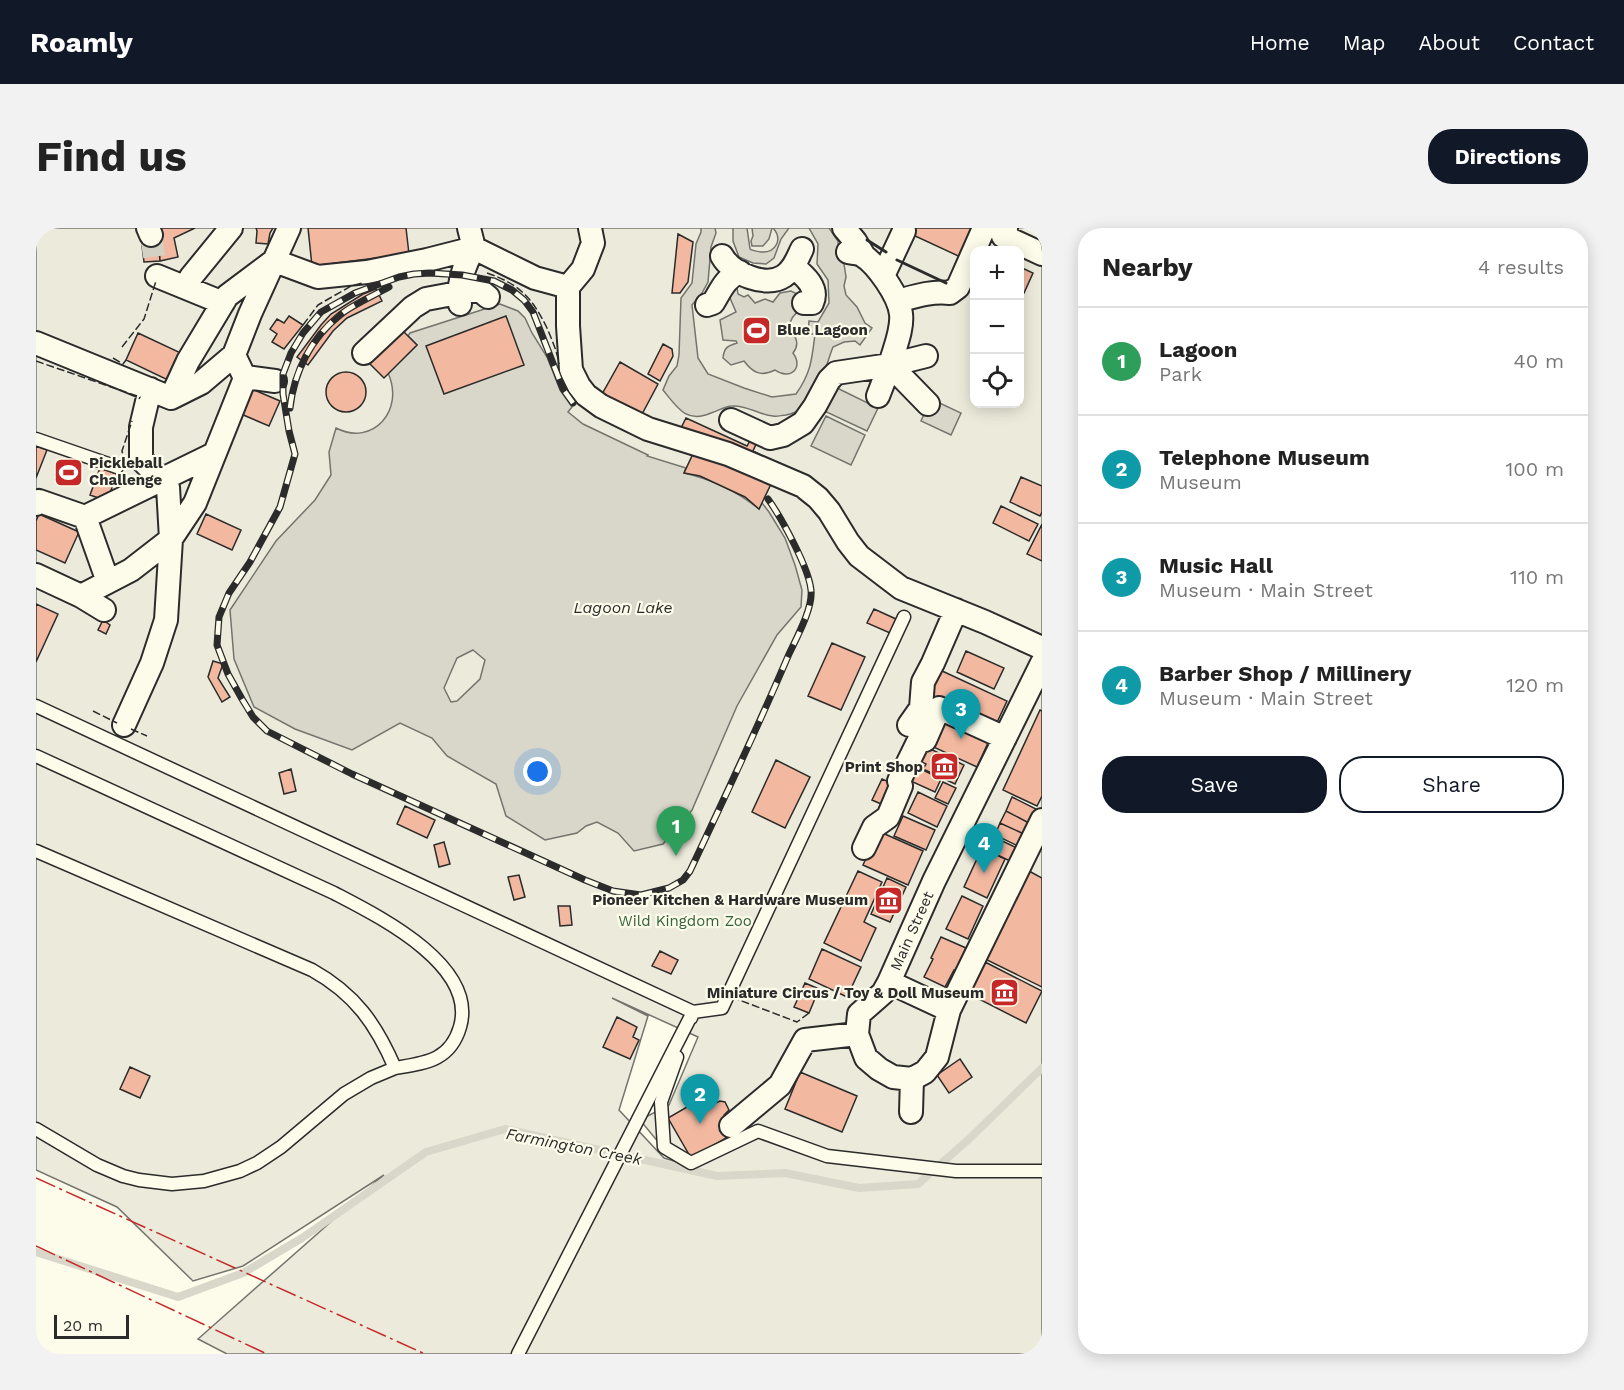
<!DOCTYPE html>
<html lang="en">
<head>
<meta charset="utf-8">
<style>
	:root { --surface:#fff; --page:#f2f2f2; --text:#222; --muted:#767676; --line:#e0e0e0; --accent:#111827 }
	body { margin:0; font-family:"Work Sans",sans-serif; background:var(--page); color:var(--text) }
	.controls { position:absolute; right:18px; top:18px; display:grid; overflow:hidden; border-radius:12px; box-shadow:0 3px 15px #0003 }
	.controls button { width:54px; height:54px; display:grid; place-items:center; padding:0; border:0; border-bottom:2px solid var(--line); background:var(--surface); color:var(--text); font:30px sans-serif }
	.scale { position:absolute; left:18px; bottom:15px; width:75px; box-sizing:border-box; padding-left:6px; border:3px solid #2b2b2b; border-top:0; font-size:16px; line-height:21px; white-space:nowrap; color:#2b2b2b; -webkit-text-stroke:4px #fdfbea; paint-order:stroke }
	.you { position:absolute; left:502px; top:544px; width:21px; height:21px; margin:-15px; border:4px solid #fff; border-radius:50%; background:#1a73e8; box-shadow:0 0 0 9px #1a73e833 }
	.badge { display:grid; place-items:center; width:39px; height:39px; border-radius:50%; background:var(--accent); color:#fff; font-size:20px; font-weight:700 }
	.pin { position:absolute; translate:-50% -50px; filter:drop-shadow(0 2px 3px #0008) }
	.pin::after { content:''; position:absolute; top:32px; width:21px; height:18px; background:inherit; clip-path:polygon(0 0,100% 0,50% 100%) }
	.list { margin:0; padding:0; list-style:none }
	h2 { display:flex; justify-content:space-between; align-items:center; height:78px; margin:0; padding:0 24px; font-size:26px }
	h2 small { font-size:20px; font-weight:400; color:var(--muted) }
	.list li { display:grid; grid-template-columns:39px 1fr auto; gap:18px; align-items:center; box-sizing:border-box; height:108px; padding:0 24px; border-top:2px solid var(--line) }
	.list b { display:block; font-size:22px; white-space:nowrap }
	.list p { margin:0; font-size:20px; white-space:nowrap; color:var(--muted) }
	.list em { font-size:20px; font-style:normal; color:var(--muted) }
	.actions { display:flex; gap:12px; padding:18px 24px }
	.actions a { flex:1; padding:14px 0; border:2px solid var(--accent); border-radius:24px; text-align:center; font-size:21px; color:var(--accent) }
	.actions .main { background:var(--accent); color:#fff }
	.icon { flex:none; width:33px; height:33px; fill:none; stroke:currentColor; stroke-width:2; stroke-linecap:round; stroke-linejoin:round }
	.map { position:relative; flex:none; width:1006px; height:1126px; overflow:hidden; border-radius:24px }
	header { display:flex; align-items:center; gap:36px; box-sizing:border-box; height:84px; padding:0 30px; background:var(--accent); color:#fff }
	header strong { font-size:28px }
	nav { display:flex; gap:33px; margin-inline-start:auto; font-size:21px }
	.intro { display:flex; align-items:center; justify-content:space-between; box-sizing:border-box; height:144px; padding:0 36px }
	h1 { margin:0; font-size:42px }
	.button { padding:15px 27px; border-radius:24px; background:var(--accent); color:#fff; font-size:21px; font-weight:700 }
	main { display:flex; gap:36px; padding:0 36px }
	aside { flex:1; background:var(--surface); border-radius:24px; box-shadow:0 3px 15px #0003 }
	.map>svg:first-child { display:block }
	.green { fill:#ecebdb; stroke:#74746e; stroke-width:1.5; fill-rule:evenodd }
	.water { fill:#d8d7c9; stroke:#74746e; stroke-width:1.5; fill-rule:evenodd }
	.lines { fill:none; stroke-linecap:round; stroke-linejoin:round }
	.stream { stroke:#d8d7c9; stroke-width:8 }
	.building { fill:#f2b8a0; stroke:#2b2b2b; stroke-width:1.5 }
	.street-tunnel { stroke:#d3d1c4; stroke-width:22; stroke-dasharray:22 11; stroke-linecap:butt }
	.lane-casing { stroke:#2b2b2b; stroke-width:15 }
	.street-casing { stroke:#2b2b2b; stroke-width:26 }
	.lane { stroke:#fdfbea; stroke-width:12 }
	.street { stroke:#fdfbea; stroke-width:22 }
	.rail-casing { stroke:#2b2b2b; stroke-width:7 }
	.rail { stroke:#fdfbea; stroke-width:4.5; stroke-dasharray:14; stroke-linecap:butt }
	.fence { stroke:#2b2b2b; stroke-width:1.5; stroke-dasharray:8 3; stroke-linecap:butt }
	.wall { stroke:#2b2b2b; stroke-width:3 }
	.power { stroke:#c62828; stroke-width:1.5; stroke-dasharray:21 4.5 3 4.5; stroke-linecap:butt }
	.labels { text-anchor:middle; stroke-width:4.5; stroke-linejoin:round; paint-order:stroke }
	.poi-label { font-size:15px; font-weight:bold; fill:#2b2b2b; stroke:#fdfbea; text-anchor:end }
	.park-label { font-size:15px; fill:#34623c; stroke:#fdfbea }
	.street-label { font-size:15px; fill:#2b2b2b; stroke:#fdfbea }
	.water-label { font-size:16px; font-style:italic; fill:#2b2b2b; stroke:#fdfbea }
</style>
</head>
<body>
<header>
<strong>Roamly</strong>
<nav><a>Home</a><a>Map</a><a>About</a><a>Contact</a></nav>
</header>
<div class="intro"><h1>Find us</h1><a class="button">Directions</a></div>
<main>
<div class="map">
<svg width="1006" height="1126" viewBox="0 0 1006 1126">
	<rect width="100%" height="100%" fill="#fdfbea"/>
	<path class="green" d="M0 0H1006V1126H191L162 1111 348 947 207 1038 157 1053 81 979 0 942ZM939 22H984V176H939ZM576 770 662 809 633 877 604 892 638 933 628 930 583 882 612 788Z"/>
	<path class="water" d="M665 0H679L680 5 675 19 672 54 666 65 656 77 662 130 672 146 708 160 736 169 760 166C775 145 776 131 779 106H772L773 93 782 94 793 75 792 52 781 36 782 16 773 0H793L802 13 803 29 808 36 810 49 808 58 810 67 821 79 829 95 836 100 824 117 819 113 808 114 797 119C787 144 783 181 750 187 746 187 741 189 737 188 723 187 711 177 696 178 689 178 682 183 675 185 650 196 641 179 627 162L633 148 641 138 643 127 645 70 656 55 660 16 665 4Z
		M697 0H711L714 21C715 22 723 24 725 24 740 25 747 11 737 0H753L745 11 738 30 730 36 717 35 703 29 697 13Z
		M716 0H736L733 11 727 18H716L715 13 717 8Z
		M701 60 702 66 708 69 712 67 719 75 729 71 737 74 744 65 755 63 765 68 770 78C735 99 772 106 757 125 768 140 754 153 739 142 725 149 717 145 708 133L695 137 687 130C688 120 691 118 701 115L700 113 687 112 684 92 700 84 691 63Z
		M464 76 482 83 489 90 496 105 511 129 524 162 536 179 532 184 547 196 612 227 611 228 650 240 648 245C675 251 702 264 723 281L726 275 733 284 749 310 759 337 766 362 765 379 741 407 701 478 656 582 627 616 598 623 582 605 561 594 550 598 541 605 509 612 470 588 460 556 411 528 396 510 364 495 316 522 259 501 218 479 198 431 194 382 240 313 279 272 295 247 293 224 300 200C337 219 369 182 352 145L381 117 372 108 374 105ZM437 422 449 432 444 451 421 473 415 474 408 460 421 430Z
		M795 157 842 180 831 203 784 181Z
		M895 171 925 185 915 207 885 193Z
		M790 188 829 207 815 237 775 218Z"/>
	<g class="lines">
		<path class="stream" d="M0 1024 142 1069 207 1045 266 1010 390 924 469 901 681 948 749 945 823 960 882 956 933 911 1006 840"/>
	</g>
	<path class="building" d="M121 0H159L138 10 142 29 124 33Z
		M220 0H237L234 5 232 16 220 15 221 3Z
		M272 0H370L373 26 276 38Z
		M862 0H946L931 32Z
		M642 6 657 14 652 54 644 65H636Z
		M123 16 124 33 108 34 106 18Z
		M984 39 997 45 988 65 984 63Z
		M340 61 346 73 311 90 297 103 272 137 261 129 285 97 295 86 327 66Z
		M253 88 267 97 248 121 236 114 241 106 234 101 241 91 248 95Z
		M470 88 488 137 408 166 390 118Z
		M365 101 381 117 348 150 332 134Z
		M102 105 147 126 134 153 90 132Z
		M627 116 636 121 637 128 624 153 612 146Z
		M584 134 622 156 605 188 565 168Z
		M290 164a20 20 0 1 1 40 0a20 20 0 1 1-40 0Z
		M216 161 244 173 233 198 205 186Z
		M650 190 711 218 715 211 721 214 717 223 757 242 737 252 723 281 709 269 664 248 648 245 662 215 642 206Z
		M0 218 11 222 0 250Z
		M64 240 81 246 71 273 54 267Z
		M985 249 1006 258V284L1004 288 974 274Z
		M965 278 1002 296 993 313 957 295Z
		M3 286 43 304 29 335 0 322V293Z
		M170 286 205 302 196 322 161 306Z
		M1006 296V333L991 326Z
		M0 376 22 386 0 434Z
		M838 381 860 391 854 405 831 395Z
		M67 392 74 397 70 406 62 402Z
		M796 415 829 429 805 482 772 468Z
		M930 423 968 440 958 461 921 444Z
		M177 433 187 436 182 450 194 469 186 474 172 449Z
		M904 442 971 473 956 505 890 472Z
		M1004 482 1006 483V568L1001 578 967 562Z
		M908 484 956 506 941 539 893 517Z
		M888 518 928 537 919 556 887 541 890 536 882 532Z
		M740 532 774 549 749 600 716 584Z
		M875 536 905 551 899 564 868 550Z
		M255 541 260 563 248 566 243 545Z
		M846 551 862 558 852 579 836 572Z
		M907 554 920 560 912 576 899 570Z
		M882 564 911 578 901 599 872 585Z
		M976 569 1000 581 993 595 970 583Z
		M369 578 399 592 391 610 361 596Z
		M970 583 993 595 988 606 964 595Z
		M867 588 899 602 890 622 858 608Z
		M964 595 988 606 982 618 959 607Z
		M842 603 887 623 872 657 827 637Z
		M958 609 981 620 974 633 951 622Z
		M408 614 414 636 403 639 398 617Z
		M946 620 969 631 951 670 928 659Z
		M822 643 846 654 828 694 840 700 825 733 788 715Z
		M993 643 1006 650V759L949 731Z
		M483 647 489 669 478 672 472 649Z
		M851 650 870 659 854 694 835 686Z
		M926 668 947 678 932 711 910 701Z
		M522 678H534L536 697 524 698Z
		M905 709 930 720 920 742H918L909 759 888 749 897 731 895 730Z
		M786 721 825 739 811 769 773 751Z
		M624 723 642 732 635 746 616 738Z
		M949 734 1006 763 990 795 933 766Z
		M769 755 783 761 773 785 758 779Z
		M581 789 601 799 597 809 603 812 594 831 567 819Z
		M924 831 936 849 913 865 901 847Z
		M94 839 114 848 104 870 84 861Z
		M764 844 821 868 806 904 749 881Z
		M675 865 680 875 684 873 689 874 693 882 688 887 699 905 655 930 632 890Z"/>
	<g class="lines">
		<path class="street-tunnel" d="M115 7 121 48"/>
		<defs>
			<path id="lane" d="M0 211 81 239
				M0 478 657 784 482 1126
				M0 528 298 665C342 688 442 737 424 799 414 833 389 835 359 840
				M0 623 276 742C319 766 340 796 359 840L335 850 308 866 245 919 221 935 204 943 168 953 136 956 103 952 87 948 61 937 0 901
				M655 790 657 784 686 780 868 389
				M641 829 625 874 628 919 655 935 722 903 791 928 920 943H1006"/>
			<path id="street" d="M112 0 115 7
				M554 0 557 15 547 41 532 59V98L535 142 543 158 550 167 565 178 612 201 692 226 767 258 782 270 793 283 812 314 823 328 865 360 949 394 1006 420
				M808 0 819 13 828 28
				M970 0 967 8 1006 26
				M812 24C817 25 822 25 826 27 841 36 863 68 865 86 867 102 858 121 854 137
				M686 28C696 46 730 60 748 48 758 41 761 31 766 21
				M239 33 282 49 331 44 391 32 438 20 433 0
				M758 39C769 48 783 60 776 75H768
				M121 48 187 75
				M847 48 868 3
				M150 60 155 49 195 0
				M862 73C880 68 895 63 914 65L922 59 948 0
				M424 76C421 56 428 37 438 20L499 50 532 59
				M671 77 677 75C685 62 689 50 704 44
				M0 115 135 170 152 133 191 68 235 35
				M328 125 377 79 390 71 438 62 446 64 452 69
				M209 149 239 153
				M842 168 854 137 892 176
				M135 170 165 155 198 127
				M695 192 734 210 747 207 767 195 779 178 793 152 800 145 854 137 890 128
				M0 276 3 273 49 289 178 226
				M49 289 72 354
				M0 347 45 368 95 342 135 311 159 275 209 150 198 127 214 86 253 0
				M45 368 68 382
				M1006 435 898 653 853 754 913 782 1006 592
				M88 497 116 435 130 392 135 311 132 259 105 231V199L114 161
				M873 497 885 480 887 454 897 435 920 382
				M828 620 838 599 852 589 865 558 863 553 884 510 889 512 903 480 969 510
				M853 754 847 765 823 786 821 806 830 830 843 841 857 849 876 851 889 844 901 829 913 782
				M875 884 876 851
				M695 898 744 857 769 812 821 806"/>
		</defs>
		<use href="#lane" class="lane-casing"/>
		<use href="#street" class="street-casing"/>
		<use href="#lane" class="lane"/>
		<use href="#street" class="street"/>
		<defs>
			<path id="rail" d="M537 175 527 161 497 84 488 72 476 62 458 53 426 47 394 45 378 46 363 49 319 65 285 84 267 105 255 125 247 146V166L253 203 259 226 244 279 214 334 193 365 183 389 181 417 192 446 206 471 217 489 231 503 316 546 549 652 577 663 605 667 633 660 647 652 654 643C688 571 722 499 753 426 761 409 777 380 775 362 773 340 745 289 732 271
				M254 180C258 144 275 110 304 87 316 77 339 67 353 59"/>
		</defs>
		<use href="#rail" class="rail-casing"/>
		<use href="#rail" class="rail"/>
		<path class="fence" d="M451 45C483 56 496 69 511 100 516 112 521 123 523 136
			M267 97 282 77 315 58 327 55
			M86 119 108 91 120 53
			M77 130 87 136 90 132
			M0 133 104 169 103 171
			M89 236 86 223 96 193
			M57 483 81 495
			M95 501 111 508
			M685 765 761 794 773 785"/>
		<path class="wall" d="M831 12 850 24
			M861 32 910 55"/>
		<path class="power" d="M0 950 389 1126
			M0 1018 231 1126"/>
	</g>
	<defs>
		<symbol id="stadium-square" viewBox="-11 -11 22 22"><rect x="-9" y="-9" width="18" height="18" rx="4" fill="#c62828" stroke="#fdfbea"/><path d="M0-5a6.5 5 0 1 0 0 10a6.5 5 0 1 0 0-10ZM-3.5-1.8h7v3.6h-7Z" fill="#fff"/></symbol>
		<symbol id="museum-square" viewBox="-11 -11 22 22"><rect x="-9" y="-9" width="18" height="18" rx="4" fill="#c62828" stroke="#fdfbea"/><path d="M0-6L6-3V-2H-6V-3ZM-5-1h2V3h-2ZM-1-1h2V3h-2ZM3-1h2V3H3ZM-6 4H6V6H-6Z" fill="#fff"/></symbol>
	</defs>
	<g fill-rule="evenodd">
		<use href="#stadium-square" x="704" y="86" width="33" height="33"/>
		<use href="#stadium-square" x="16" y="228" width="33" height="33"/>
		<use href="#museum-square" x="892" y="522" width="33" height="33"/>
		<use href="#museum-square" x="836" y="656" width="33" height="33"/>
		<use href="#museum-square" x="952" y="748" width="33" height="33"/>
	</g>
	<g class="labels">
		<g class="poi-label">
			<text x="741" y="107" text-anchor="start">Blue Lagoon</text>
			<text x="53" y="240" text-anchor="start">Pickleball<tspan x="53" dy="17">Challenge</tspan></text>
			<text x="887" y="544">Print Shop</text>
			<text x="832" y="677">Pioneer Kitchen &amp; Hardware Museum</text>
			<text x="948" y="770">Miniature Circus / Toy &amp; Doll Museum</text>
		</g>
		<g class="park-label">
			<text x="649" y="698">Wild Kingdom Zoo</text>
		</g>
		<g class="street-label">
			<text transform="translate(876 703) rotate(-66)" y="5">Main Street</text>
		</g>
		<g class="water-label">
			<text x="587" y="385">Lagoon Lake</text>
			<text transform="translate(538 918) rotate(11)" y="6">Farmington Creek</text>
		</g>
	</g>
</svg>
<div class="controls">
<button>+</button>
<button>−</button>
<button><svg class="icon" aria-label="locate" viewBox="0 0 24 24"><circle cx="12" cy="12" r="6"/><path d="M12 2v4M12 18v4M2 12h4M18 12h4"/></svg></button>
</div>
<div class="scale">20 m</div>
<div class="you"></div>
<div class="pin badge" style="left:640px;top:628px;background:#2e9e5b">1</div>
<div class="pin badge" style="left:664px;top:896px;background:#0f9aa8">2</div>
<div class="pin badge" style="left:925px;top:511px;background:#0f9aa8">3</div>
<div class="pin badge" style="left:948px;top:645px;background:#0f9aa8">4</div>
</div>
<aside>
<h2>Nearby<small>4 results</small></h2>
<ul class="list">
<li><span class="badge" style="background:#2e9e5b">1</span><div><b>Lagoon</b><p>Park</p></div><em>40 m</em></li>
<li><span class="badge" style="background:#0f9aa8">2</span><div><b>Telephone Museum</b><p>Museum</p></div><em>100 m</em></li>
<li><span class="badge" style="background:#0f9aa8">3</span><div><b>Music Hall</b><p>Museum · Main Street</p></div><em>110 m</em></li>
<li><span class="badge" style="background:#0f9aa8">4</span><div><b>Barber Shop / Millinery</b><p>Museum · Main Street</p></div><em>120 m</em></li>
</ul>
<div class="actions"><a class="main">Save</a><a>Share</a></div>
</aside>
</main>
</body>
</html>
